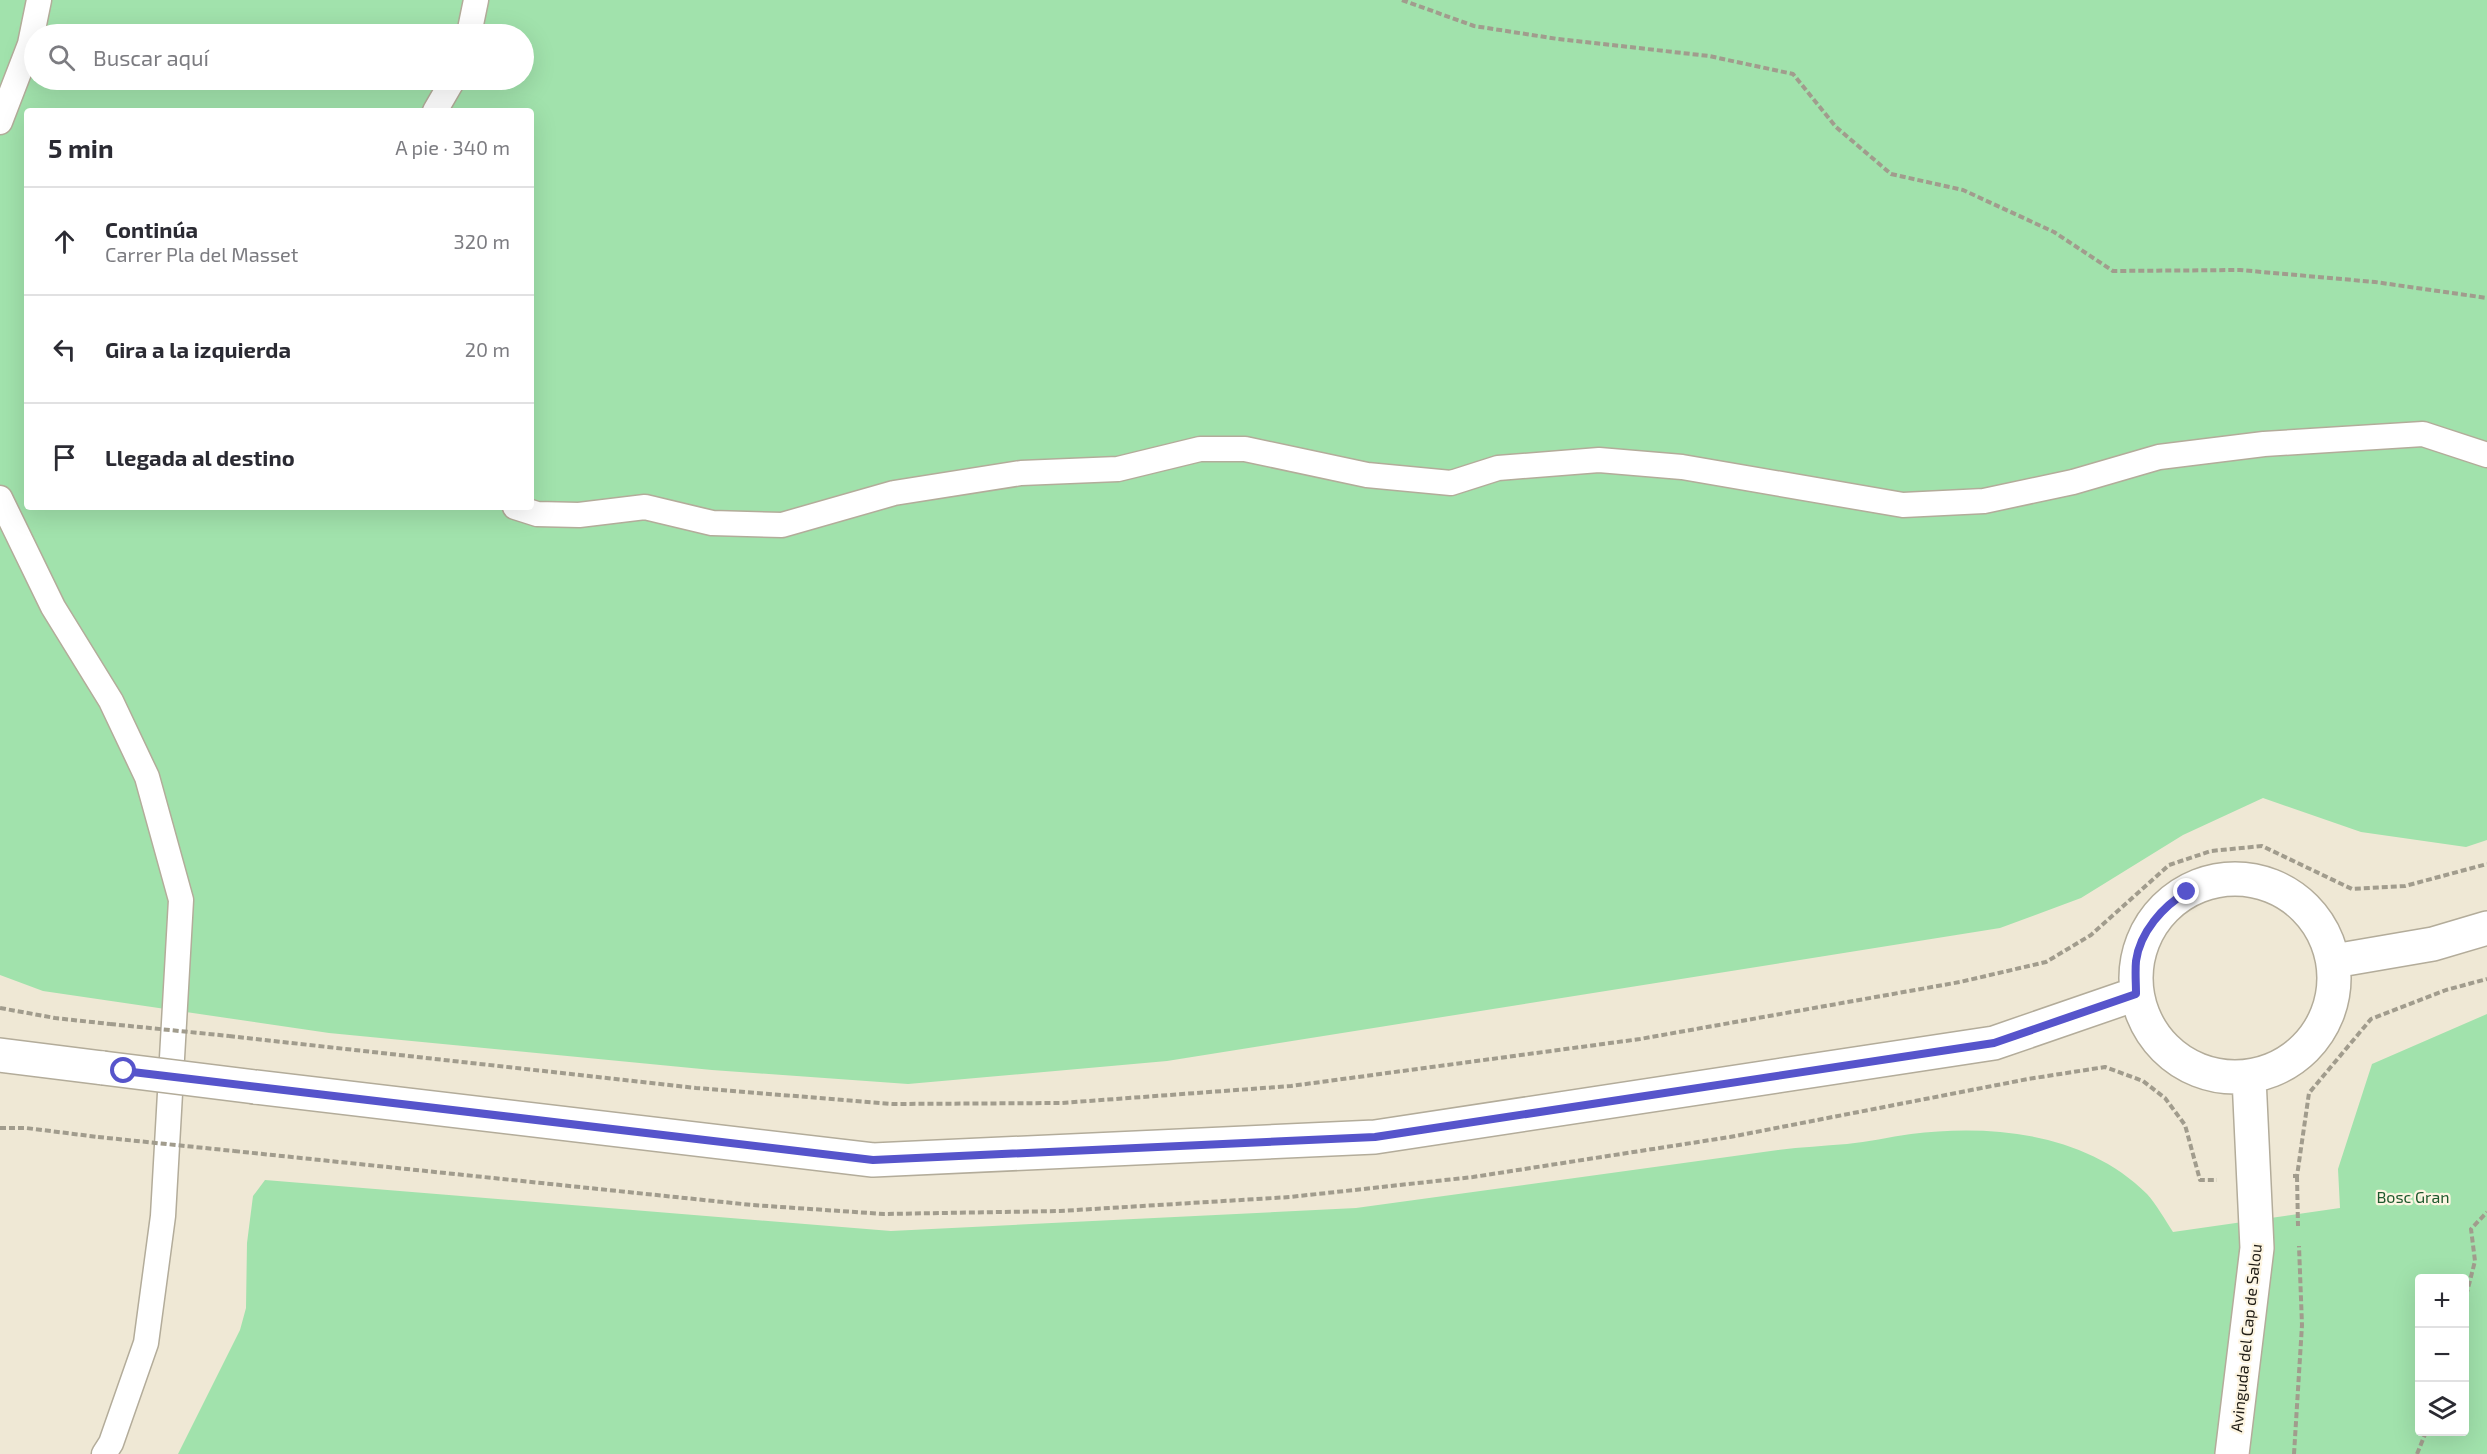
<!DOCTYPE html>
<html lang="es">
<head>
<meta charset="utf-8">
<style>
	:root { --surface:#fff; --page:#f7f7f7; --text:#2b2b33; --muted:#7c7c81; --line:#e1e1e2 }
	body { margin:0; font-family:"Exo 2",sans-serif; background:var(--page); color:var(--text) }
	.controls { position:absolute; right:18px; bottom:18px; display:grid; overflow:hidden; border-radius:6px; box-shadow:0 6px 24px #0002 }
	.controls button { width:54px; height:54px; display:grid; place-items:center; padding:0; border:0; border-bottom:2px solid var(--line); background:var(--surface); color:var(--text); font:30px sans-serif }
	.stop { position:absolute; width:18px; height:18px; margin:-14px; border:4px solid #5654cb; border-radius:50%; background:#fff }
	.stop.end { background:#5654cb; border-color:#fff; box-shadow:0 2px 6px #0008 }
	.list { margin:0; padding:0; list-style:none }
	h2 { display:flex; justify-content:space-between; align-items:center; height:78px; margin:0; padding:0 24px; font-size:26px }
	h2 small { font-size:20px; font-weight:400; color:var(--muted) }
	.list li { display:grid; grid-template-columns:39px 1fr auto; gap:18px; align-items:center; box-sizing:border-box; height:108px; padding:0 24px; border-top:2px solid var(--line) }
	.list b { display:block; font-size:22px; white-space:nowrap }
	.list p { margin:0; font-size:20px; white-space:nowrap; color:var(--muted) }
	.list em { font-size:20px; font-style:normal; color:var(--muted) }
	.icon { flex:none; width:33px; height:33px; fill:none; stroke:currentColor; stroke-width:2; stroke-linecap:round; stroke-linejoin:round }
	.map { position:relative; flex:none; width:2487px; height:1454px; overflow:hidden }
	.search { position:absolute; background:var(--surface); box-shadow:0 6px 24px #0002; left:24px; top:24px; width:510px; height:66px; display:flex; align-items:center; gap:15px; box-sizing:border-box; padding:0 21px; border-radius:33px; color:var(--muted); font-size:22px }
	.panel { position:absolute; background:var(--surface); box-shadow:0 6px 24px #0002; left:24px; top:108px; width:510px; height:402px; border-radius:6px }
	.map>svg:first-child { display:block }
	.green { fill:#a1e2ac; fill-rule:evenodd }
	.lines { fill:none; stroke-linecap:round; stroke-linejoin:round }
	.service-casing { stroke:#b3ac9a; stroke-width:27 }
	.tertiary-casing { stroke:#b3ac9a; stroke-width:36 }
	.path { stroke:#a19c8d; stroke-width:4; stroke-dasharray:6 3; stroke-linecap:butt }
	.service { stroke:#fff; stroke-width:24 }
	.tertiary { stroke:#fff; stroke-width:33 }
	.tertiary-bridge-casing { stroke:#b3ac9a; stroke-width:36; stroke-linecap:butt }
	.path-bridge { stroke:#a19c8d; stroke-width:4; stroke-dasharray:6 3; stroke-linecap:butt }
	.tertiary-bridge { stroke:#fff; stroke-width:33 }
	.route { stroke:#5654cb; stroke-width:8 }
	.labels { text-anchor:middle; stroke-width:4.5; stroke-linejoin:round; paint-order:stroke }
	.park-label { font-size:16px; fill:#1d592d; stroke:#fdf5e2 }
	.street-label { font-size:16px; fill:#201d16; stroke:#fdf5e2 }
</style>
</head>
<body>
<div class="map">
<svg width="2487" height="1454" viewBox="0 0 2487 1454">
	<rect width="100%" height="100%" fill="#efe8d5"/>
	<path class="green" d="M0 0H2487V840L2466 847 2361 832 2263 798 2183 835 2081 898 2000 928 1167 1061 908 1084 712 1070 329 1033 43 991 0 975ZM34 34H524V80H34ZM27 111H531V507H27Z
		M2487 1014V1454H178L240 1330 246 1308 247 1243 253 1196 265 1180 891 1231 1356 1208 1778 1150C1801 1147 1824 1146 1847 1144 1868 1142 1889 1137 1911 1134 1992 1124 2086 1133 2147 1194 2157 1205 2165 1220 2173 1232L2340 1208 2338 1169 2372 1064ZM2420 1278H2464V1432H2420Z"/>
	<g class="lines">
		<defs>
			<path id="service" d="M469 34 476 0
				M435 111 453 80
				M0 122 30 44 39 0
				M0 498 53 607 111 701 147 777 181 900 163 1216 146 1343 111 1443 104 1454
				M515 507 537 514 579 515 645 507 712 523 782 525 894 493 1021 473 1118 469 1200 449H1245L1367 475 1451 483 1498 468 1599 460 1682 467 1903 505 1984 501 2073 482 2159 457 2264 444 2423 434 2487 455"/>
			<path id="tertiary" d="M2136 978a99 99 0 1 1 198 0a99 99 0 1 1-198 0Z
				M2334 961 2433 944 2487 928
				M0 1055 103 1068
				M255 1087 873 1160 1375 1137 1994 1043 2136 994
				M2232 1454 2257 1248 2249 1078"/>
		</defs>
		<use href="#service" class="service-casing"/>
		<use href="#tertiary" class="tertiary-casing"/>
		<path class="path" d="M1402 0 1474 26 1558 39 1709 56 1793 74 1836 127 1891 174 1963 190 2054 232 2113 271 2240 270 2375 282 2487 298
			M0 1008 55 1018 110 1024
			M229 1036 696 1088 893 1104 1061 1103 1291 1086 1640 1039 1960 982 2046 962 2091 935 2169 865 2211 851 2262 846 2352 889 2405 886 2487 864
			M0 1128H26L98 1137
			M234 1151 752 1205 884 1214 1060 1211 1290 1197 1473 1177 1730 1137 2028 1079 2105 1067 2143 1081 2165 1098 2185 1125 2200 1180H2217
			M2293 1176H2297L2309 1093 2371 1019 2446 990 2487 979
			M2297 1176 2298 1226
			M2464 1304 2475 1261 2471 1229 2487 1212
			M2294 1454 2302 1325 2299 1246
			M2417 1454 2426 1432"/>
		<use href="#service" class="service"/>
		<use href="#tertiary" class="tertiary"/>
		<defs>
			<path id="tertiary-bridge" d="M103 1068 255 1087"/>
		</defs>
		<use href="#tertiary-bridge" class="tertiary-bridge-casing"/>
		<path class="path-bridge" d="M110 1024 229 1036
			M98 1137 234 1151"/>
		<use href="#tertiary-bridge" class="tertiary-bridge"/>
	</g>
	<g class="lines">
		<path class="route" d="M124 1071 873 1160 1375 1137 1994 1043 2136 994C2136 983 2135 972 2136 961 2140 932 2163 906 2187 892"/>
	</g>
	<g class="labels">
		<g class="park-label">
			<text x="2413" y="1203">Bosc Gran</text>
		</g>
		<g class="street-label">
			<text transform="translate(2246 1338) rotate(-84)" y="6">Avinguda del Cap de Salou</text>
		</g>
	</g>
</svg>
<div class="controls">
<button>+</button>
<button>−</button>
<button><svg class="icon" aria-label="layers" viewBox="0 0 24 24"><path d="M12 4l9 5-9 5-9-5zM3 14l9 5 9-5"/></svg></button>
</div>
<div class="stop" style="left:124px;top:1071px"></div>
<div class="stop end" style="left:2187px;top:892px"></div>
<div class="search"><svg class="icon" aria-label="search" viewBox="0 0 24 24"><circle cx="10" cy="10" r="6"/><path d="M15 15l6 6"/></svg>Buscar aquí</div>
<section class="panel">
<h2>5 min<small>A pie · 340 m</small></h2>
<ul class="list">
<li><svg class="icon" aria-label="ahead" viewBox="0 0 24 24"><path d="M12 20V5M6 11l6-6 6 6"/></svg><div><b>Continúa</b><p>Carrer Pla del Masset</p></div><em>320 m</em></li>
<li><svg class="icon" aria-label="left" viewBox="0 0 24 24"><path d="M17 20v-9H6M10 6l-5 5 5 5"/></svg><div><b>Gira a la izquierda</b></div><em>20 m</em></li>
<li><svg class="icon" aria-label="arrive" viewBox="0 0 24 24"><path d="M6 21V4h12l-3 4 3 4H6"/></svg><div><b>Llegada al destino</b></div></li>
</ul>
</section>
</div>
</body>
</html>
